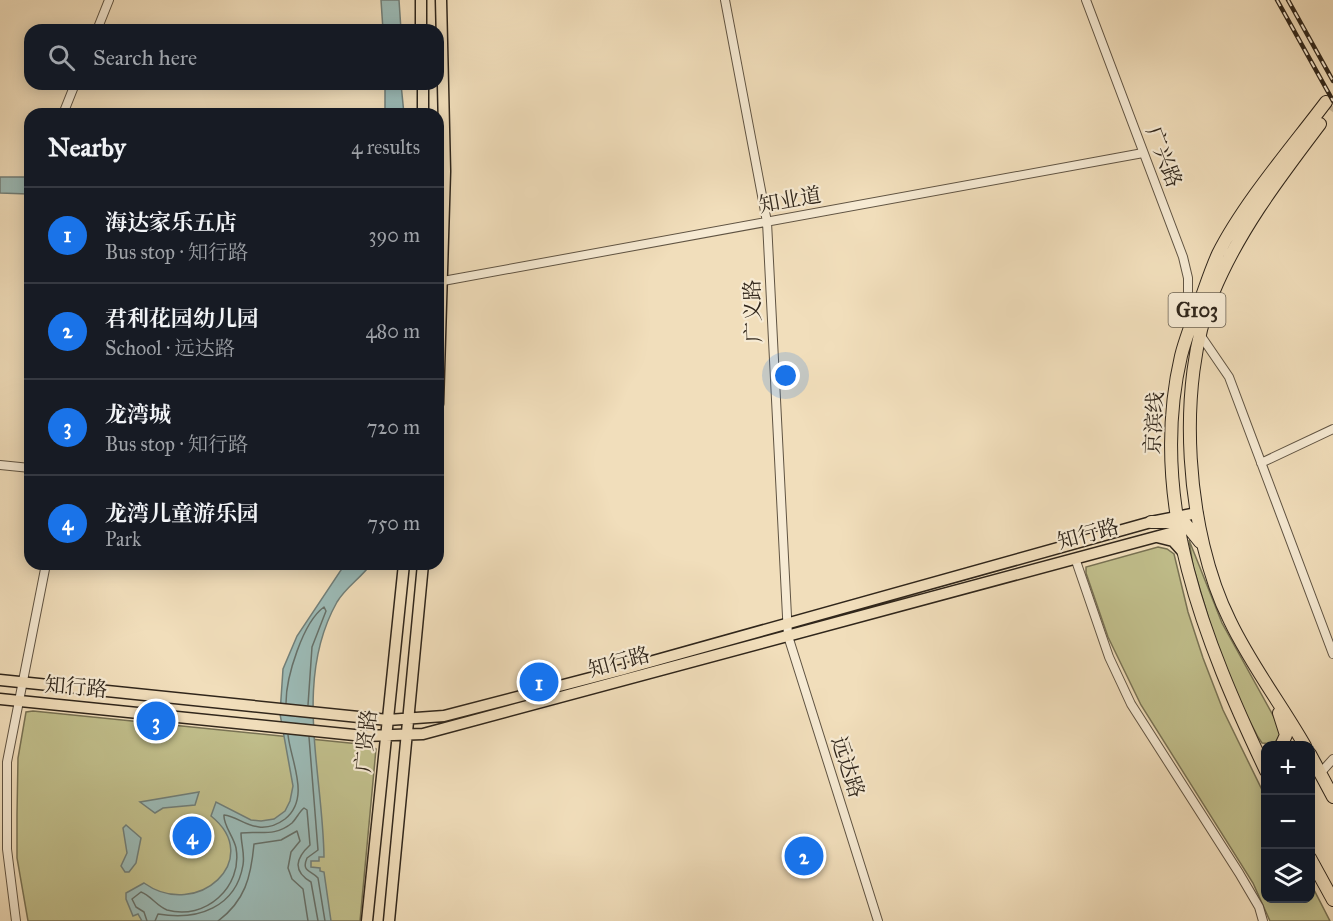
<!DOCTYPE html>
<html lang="en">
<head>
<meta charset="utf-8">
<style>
	:root { --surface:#171b24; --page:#20242c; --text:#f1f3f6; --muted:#9ea1a6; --line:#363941; --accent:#1a73e8 }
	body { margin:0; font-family:"IM FELL Great Primer","Noto Serif SC",serif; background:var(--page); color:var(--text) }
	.controls { position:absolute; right:18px; bottom:18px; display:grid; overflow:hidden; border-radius:12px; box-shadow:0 3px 15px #0003 }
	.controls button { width:54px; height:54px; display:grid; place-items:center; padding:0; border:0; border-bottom:2px solid var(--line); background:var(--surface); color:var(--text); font:30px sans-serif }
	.you { position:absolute; left:786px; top:376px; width:21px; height:21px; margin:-15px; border:4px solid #fff; border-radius:50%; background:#1a73e8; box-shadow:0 0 0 9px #1a73e833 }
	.badge { display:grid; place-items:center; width:39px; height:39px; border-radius:50%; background:var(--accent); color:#fff; font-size:20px; font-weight:700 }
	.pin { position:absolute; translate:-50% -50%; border:3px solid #fff; box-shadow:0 2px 6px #0006 }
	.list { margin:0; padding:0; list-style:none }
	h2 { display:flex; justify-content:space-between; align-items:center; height:78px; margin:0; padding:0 24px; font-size:26px }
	h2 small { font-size:20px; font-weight:400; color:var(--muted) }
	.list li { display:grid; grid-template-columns:39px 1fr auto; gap:18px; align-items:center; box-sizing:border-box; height:96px; padding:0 24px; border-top:2px solid var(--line) }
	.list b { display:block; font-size:22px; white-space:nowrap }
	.list p { margin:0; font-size:20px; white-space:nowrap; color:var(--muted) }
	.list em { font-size:20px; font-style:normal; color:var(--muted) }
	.icon { flex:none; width:33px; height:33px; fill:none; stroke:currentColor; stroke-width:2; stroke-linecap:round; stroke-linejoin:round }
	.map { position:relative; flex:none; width:1333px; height:921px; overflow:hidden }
	.search { position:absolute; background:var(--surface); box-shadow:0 3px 15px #0003; left:24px; top:24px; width:420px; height:66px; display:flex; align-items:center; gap:15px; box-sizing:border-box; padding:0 21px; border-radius:18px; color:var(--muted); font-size:22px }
	.panel { position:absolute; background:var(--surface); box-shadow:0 3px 15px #0003; left:24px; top:108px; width:420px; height:462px; border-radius:18px }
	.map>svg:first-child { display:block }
	.green { fill:#c1bf8c; stroke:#787254; stroke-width:1.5 }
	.water { fill:#9cbbb7; stroke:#717f79; stroke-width:1.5 }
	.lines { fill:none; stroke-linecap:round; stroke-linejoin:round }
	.shore { stroke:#667069; stroke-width:1.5 }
	.highway-tunnel { stroke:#cab99b; stroke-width:12; stroke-dasharray:12 6; stroke-linecap:butt }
	.minor-casing { stroke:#605443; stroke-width:10 }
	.major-casing { stroke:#30261b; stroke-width:13 }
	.highway-casing { stroke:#30261b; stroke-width:14 }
	.minor { stroke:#f6ead3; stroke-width:8 }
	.major { stroke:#f1debb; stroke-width:10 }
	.highway { stroke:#f1debb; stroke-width:12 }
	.rail-casing { stroke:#30261b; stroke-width:4.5 }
	.rail { stroke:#f6ead3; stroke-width:2; stroke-dasharray:7; stroke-linecap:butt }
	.labels { text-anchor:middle; stroke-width:4.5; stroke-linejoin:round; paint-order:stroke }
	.shield { fill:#f6ead3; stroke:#6b6152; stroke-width:1.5 }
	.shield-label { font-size:20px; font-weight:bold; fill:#30261b }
	.street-label { font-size:21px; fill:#30261b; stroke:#f6ead3 }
</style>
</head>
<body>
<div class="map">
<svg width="1333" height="921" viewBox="0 0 1333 921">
	<rect width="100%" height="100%" fill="#f1debb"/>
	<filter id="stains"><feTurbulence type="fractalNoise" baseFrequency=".00333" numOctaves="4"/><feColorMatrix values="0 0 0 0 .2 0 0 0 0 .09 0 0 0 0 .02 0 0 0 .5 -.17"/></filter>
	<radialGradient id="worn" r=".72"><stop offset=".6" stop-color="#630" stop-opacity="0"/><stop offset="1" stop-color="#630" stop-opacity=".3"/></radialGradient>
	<path class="green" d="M1189 540 1222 623 1280 728 1281 734 1274 744 1262 743 1258 737 1230 683 1218 650 1193 566Z
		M1158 547 1167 549 1174 554 1188 612 1203 658 1223 710 1265 796 1266 898H1310L1311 884 1330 921H1270L1253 883 1141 705 1108 637 1086 573V567Z
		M33 711 369 745 376 749 360 921H28L17 858V815L18 758 26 712Z"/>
	<path class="water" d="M381 0H399L401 30H383Z
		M385 84H401L404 114H385Z
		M30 174V196L28 194 0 193V177H28Z
		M345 564H371C361 578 346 587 337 602 293 680 323 773 324 857H319V861H311V867L320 868V871L324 872 331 921H142L138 914 133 916 126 899V893L144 883C197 921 265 859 211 816L216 802 251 820 261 821 274 819 285 811 290 801 293 786 280 714 283 669 297 636Z
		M199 792 195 805 163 808 155 813 140 802Z
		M126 825 141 838 136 863 129 872H125L121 866 127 853 123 828Z"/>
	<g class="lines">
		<path class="shore" d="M286 703C286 677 303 622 324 607L326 611 312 647 308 705
			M309 737 318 850 307 858C301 872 311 870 318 878L325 921
			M147 921 144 912 136 907 132 899 141 892C150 895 157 906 167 910 205 921 243 887 236 848 234 837 223 825 224 815 236 816 246 826 259 827 269 828 277 825 285 819 311 798 291 762 288 735
			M155 921 158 914C198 921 236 907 243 865 245 854 241 844 241 833 260 831 275 837 292 823 297 818 299 812 304 808L307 810 310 845C296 858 292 871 311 882L318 921
			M218 921C245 901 251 877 254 844L281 840 297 831 300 841 291 852 288 868 292 879 303 889 308 921"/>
		<path class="highway-tunnel" d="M1330 110 1333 106"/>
		<defs>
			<path id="minor" d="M725 0 767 222 788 636 878 921
				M1086 0 1183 257 1188 278V326
				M97 30 109 0
				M63 114 75 84
				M443 281 1143 153
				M1201 336 1229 377 1333 654
				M1261 463 1333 429
				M0 465 30 468
				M1075 558 1109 657 1131 704 1239 873 1259 907 1263 921
				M1324 769 1333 759
				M16 921 7 849V762L46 564"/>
			<path id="major" d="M421 0V30
				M423 84V114
				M438 404 445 171 441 0
				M1157 537 1173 541 1183 552
				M0 680 388 720 444 716 621 670 1151 522 1197 513
				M0 699 364 736 423 734 1185 529
				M367 921 404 564
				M389 921 423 564"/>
			<path id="highway" d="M1151 522H1184L1200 542
				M1279 713 1286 735 1281 746
				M1305 746C1281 704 1251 665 1230 621 1186 533 1175 385 1213 293 1239 230 1280 177 1320 124
				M1310 754 1333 797
				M1266 771C1205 642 1147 502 1181 356 1186 336 1194 316 1202 296 1207 282 1212 267 1218 254 1243 204 1292 147 1326 102
				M1310 858 1333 900"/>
		</defs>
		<use href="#minor" class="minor-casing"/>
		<use href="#major" class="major-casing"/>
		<use href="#highway" class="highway-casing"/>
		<use href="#minor" class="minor"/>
		<use href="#major" class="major"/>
		<use href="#highway" class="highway"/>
		<defs>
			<path id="rail" d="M1277 0 1333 101
				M1288 0 1333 81"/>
		</defs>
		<use href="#rail" class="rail-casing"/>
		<use href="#rail" class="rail"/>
	</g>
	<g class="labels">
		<rect class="shield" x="1168.5" y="293" width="57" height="34" rx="4.5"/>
		<g class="shield-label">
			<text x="1197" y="317">G103</text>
		</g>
		<g class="street-label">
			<text transform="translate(1164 157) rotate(69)" y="7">广兴路</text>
			<text transform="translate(790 200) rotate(-10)" y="7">知业道</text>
			<text transform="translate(753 311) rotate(-92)" y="7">广义路</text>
			<text transform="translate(1154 423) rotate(-87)" y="7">京滨线</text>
			<text transform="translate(1088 534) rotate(-15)" y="7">知行路</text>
			<text transform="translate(619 662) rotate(-15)" y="7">知行路</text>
			<text transform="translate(76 687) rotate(5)" y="7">知行路</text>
			<text transform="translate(366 741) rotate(-84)" y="7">广贤路</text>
			<text transform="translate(848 767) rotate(72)" y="7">远达路</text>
		</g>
	</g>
	<rect width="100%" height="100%" filter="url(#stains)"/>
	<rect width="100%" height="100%" fill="url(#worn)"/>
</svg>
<div class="controls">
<button>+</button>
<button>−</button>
<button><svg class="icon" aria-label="layers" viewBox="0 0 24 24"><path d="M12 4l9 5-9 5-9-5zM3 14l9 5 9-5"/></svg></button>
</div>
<div class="you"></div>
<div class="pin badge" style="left:539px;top:682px">1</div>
<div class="pin badge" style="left:804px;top:856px">2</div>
<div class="pin badge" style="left:156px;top:721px">3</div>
<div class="pin badge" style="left:192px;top:836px">4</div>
<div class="search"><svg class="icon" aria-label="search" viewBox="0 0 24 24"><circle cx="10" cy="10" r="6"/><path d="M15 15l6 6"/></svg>Search here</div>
<section class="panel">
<h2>Nearby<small>4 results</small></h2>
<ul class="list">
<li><span class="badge">1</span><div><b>海达家乐五店</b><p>Bus stop · 知行路</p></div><em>390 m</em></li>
<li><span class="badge">2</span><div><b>君利花园幼儿园</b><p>School · 远达路</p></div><em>480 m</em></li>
<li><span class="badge">3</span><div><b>龙湾城</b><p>Bus stop · 知行路</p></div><em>720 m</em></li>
<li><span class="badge">4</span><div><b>龙湾儿童游乐园</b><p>Park</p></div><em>750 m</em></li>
</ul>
</section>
</div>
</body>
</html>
